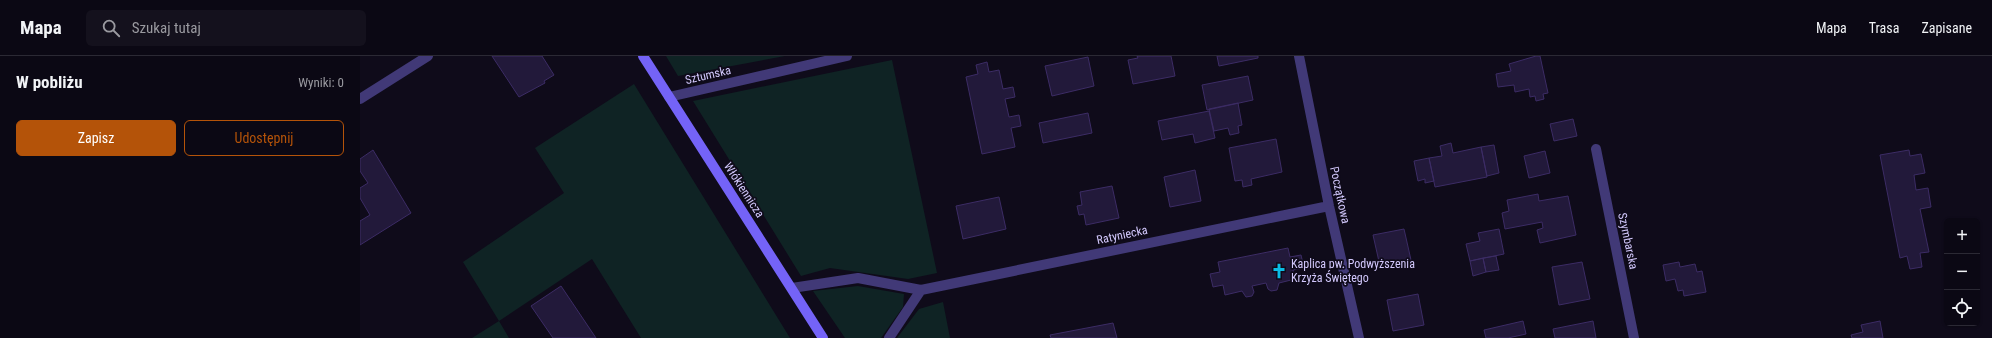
<!DOCTYPE html>
<html lang="pl">
<head>
<meta charset="utf-8">
<style>
	:root { --surface:#0b0814; --page:#14111d; --text:#f1f3f6; --muted:#9a9aa0; --line:#2b2934; --accent:#b45309 }
	body { margin:0; font-family:"Roboto Condensed",sans-serif; background:var(--page); color:var(--text) }
	.controls { position:absolute; right:12px; bottom:12px; display:grid; overflow:hidden; border-radius:6px; box-shadow:0 1px 3px #0004 }
	.controls button { width:36px; height:36px; display:grid; place-items:center; padding:0; border:0; border-bottom:1px solid var(--line); background:var(--surface); color:var(--text); font:20px sans-serif }
	.list { margin:0; padding:0; list-style:none }
	h2 { display:flex; justify-content:space-between; align-items:center; height:52px; margin:0; padding:0 16px; font-size:17px }
	h2 small { font-size:13px; font-weight:400; color:var(--muted) }
	.actions { display:flex; gap:8px; padding:12px 16px }
	.actions a { flex:1; padding:9px 0; border:1px solid var(--accent); border-radius:6px; text-align:center; font-size:14px; color:var(--accent) }
	.actions .main { background:var(--accent); color:#fff }
	.icon { flex:none; width:22px; height:22px; fill:none; stroke:currentColor; stroke-width:2; stroke-linecap:round; stroke-linejoin:round }
	.map { position:relative; flex:none; width:1632px; height:282px; overflow:hidden }
	header { display:flex; align-items:center; gap:24px; box-sizing:border-box; height:56px; padding:0 20px; background:var(--surface); border-bottom:1px solid var(--line) }
	header strong { font-size:19px }
	nav { display:flex; gap:22px; margin-inline-start:auto; font-size:14px }
	.search { width:280px; height:36px; background:var(--page); display:flex; align-items:center; gap:10px; box-sizing:border-box; padding:0 14px; border-radius:6px; color:var(--muted); font-size:15px }
	main { display:flex }
	aside { flex:1; background:var(--surface) }
	.map>svg:first-child { display:block }
	.green { fill:#0f2324 }
	.building { fill:#22193a; stroke:#3c2c65 }
	.lines { fill:none; stroke-linecap:round; stroke-linejoin:round }
	.street { stroke:#413977; stroke-width:10 }
	.secondary { stroke:#7463f7; stroke-width:10 }
	.labels { text-anchor:middle; stroke-width:3.5; stroke-linejoin:round; paint-order:stroke }
	.street-label { font-size:12px; fill:#d2c8fc; stroke:#0f0b1a }
	.poi-label { font-size:12px; fill:#d2c8fc; stroke:#0f0b1a; text-anchor:start }
</style>
</head>
<body>
<header>
<strong>Mapa</strong>
<div class="search"><svg class="icon" aria-label="search" viewBox="0 0 24 24"><circle cx="10" cy="10" r="6"/><path d="M15 15l6 6"/></svg>Szukaj tutaj</div>
<nav><a>Mapa</a><a>Trasa</a><a>Zapisane</a></nav>
</header>
<main>
<aside>
<h2>W pobliżu<small>Wyniki: 0</small></h2>
<ul class="list">
</ul>
<div class="actions"><a class="main">Zapisz</a><a>Udostępnij</a></div>
</aside>
<div class="map">
<svg width="1632" height="282" viewBox="0 0 1632 282">
	<rect width="100%" height="100%" fill="#0f0b1a"/>
	<path class="green" d="M306 0H425L318 20Z
		M532 4 577 217 548 223 470 212 441 220 333 45Z
		M274 28 430 282H281L232 203 139 265 149 282H112L139 265 103 206 204 137 175 92Z
		M498 230 544 238 543 251 521 282H485L453 235Z
		M583 246 590 282H537L559 253Z"/>
	<path class="building" d="M132 0H182L194 19 184 25 185 27 159 41Z
		M777 0H811L815 20 773 28 768 4 778 2Z
		M857 0H898V2L859 10Z
		M1176 0H1180L1188 37 1183 38 1184 43 1176 45 1175 40 1170 41 1169 33 1155 36 1154 29 1138 31 1136 18 1151 15 1149 8Z
		M728 1 734 30 692 40 685 10Z
		M627 6 629 16 639 14 643 33 653 31 655 41 645 43 649 61 659 59 661 70 651 72 655 91 622 98 606 21 618 18 616 9Z
		M888 20 893 44 847 54 842 29Z
		M878 47 882 69 878 70 879 77 870 79 868 72 854 75 849 53Z
		M849 55 855 82 835 87 833 78 802 84 798 65Z
		M728 57 732 77 683 87 679 67Z
		M1213 63 1217 80 1194 85 1190 68Z
		M916 83 922 116 891 123 892 129 883 131 882 124 875 125 869 92Z
		M1091 87 1093 97 1121 91 1127 121 1075 131 1069 102 1082 100 1080 90Z
		M1134 89 1139 117 1127 120 1121 91Z
		M13 94 51 157 0 189V165L10 159 0 142V132L8 127 0 115V103Z
		M1549 94 1550 100 1561 98 1565 117 1554 119 1556 134 1568 132 1571 151 1560 153 1569 196 1560 197 1562 211 1550 213 1547 200 1540 202 1520 99Z
		M1185 95 1190 117 1169 122 1164 100Z
		M1069 102 1074 125 1065 127V123L1058 125 1054 105Z
		M835 114 841 145 810 151 804 121Z
		M752 130 759 162 726 169 724 158 719 159 717 150 722 149 720 136Z
		M1178 138 1179 145 1208 140 1216 179 1180 187 1177 174 1183 172 1182 166 1145 173 1142 157 1149 155 1147 144Z
		M639 141 646 173 603 183 596 150Z
		M1044 173 1051 204 1020 210 1013 179Z
		M1139 173 1144 198 1110 205 1106 188 1120 185 1118 177Z
		M928 192 930 201 941 199 944 212 933 214 935 223 919 227 917 234 911 235 908 233 906 227 892 230 894 236 892 240 886 241 882 235 865 239 863 229 853 231 850 218 860 216 858 206Z
		M1136 200 1139 214 1126 216 1123 202Z
		M1123 202 1126 216 1113 220 1110 205Z
		M1222 206 1230 243 1199 249 1192 211Z
		M1319 206 1320 211 1335 208 1337 216 1342 215 1346 236 1324 240 1323 234 1318 235 1315 223 1306 225 1303 209Z
		M201 230 236 282H193L171 250Z
		M1058 238 1064 269 1033 275 1027 244Z
		M1163 265 1166 278 1148 282H1126L1124 274Z
		M1233 265 1236 282H1195L1193 273Z
		M1520 265 1523 282H1492L1491 279 1503 276 1501 269Z
		M753 267 757 282H691L690 279Z"/>
	<g class="lines">
		<path class="street" d="M939 0 969 150 999 282
			M309 41 487 0
			M0 43 68 0
			M1236 93 1274 282
			M432 232 498 222 561 234
			M529 282 561 234 969 150"/>
		<path class="secondary" d="M283 0 463 282"/>
	</g>
	<defs>
		<symbol id="church-bare" viewBox="-9 -9 18 18"><path d="M-1.2-6h2.4v3.5h3.3v2.4h-3.3V6h-2.4V-.1h-3.3v-2.4h3.3Z" fill="#0bbce4" stroke="#0f0b1a" stroke-width="2.5" paint-order="stroke"/></symbol>
	</defs>
	<g fill-rule="evenodd">
		<use href="#church-bare" x="908" y="204" width="22" height="22"/>
	</g>
	<g class="labels">
		<g class="street-label">
			<text transform="translate(348 19) rotate(-13)" y="4">Sztumska</text>
			<text transform="translate(384 134) rotate(57)" y="4">Włókiennicza</text>
			<text transform="translate(980 139) rotate(78)" y="4">Początkowa</text>
			<text transform="translate(762 179) rotate(-12)" y="4">Ratyniecka</text>
			<text transform="translate(1268 185) rotate(78)" y="4">Szymbarska</text>
		</g>
		<g class="poi-label">
			<text x="931" y="212">Kaplica pw. Podwyższenia<tspan x="931" dy="14">Krzyża Świętego</tspan></text>
		</g>
	</g>
</svg>
<div class="controls">
<button>+</button>
<button>−</button>
<button><svg class="icon" aria-label="locate" viewBox="0 0 24 24"><circle cx="12" cy="12" r="6"/><path d="M12 2v4M12 18v4M2 12h4M18 12h4"/></svg></button>
</div>
</div>
</main>
</body>
</html>
